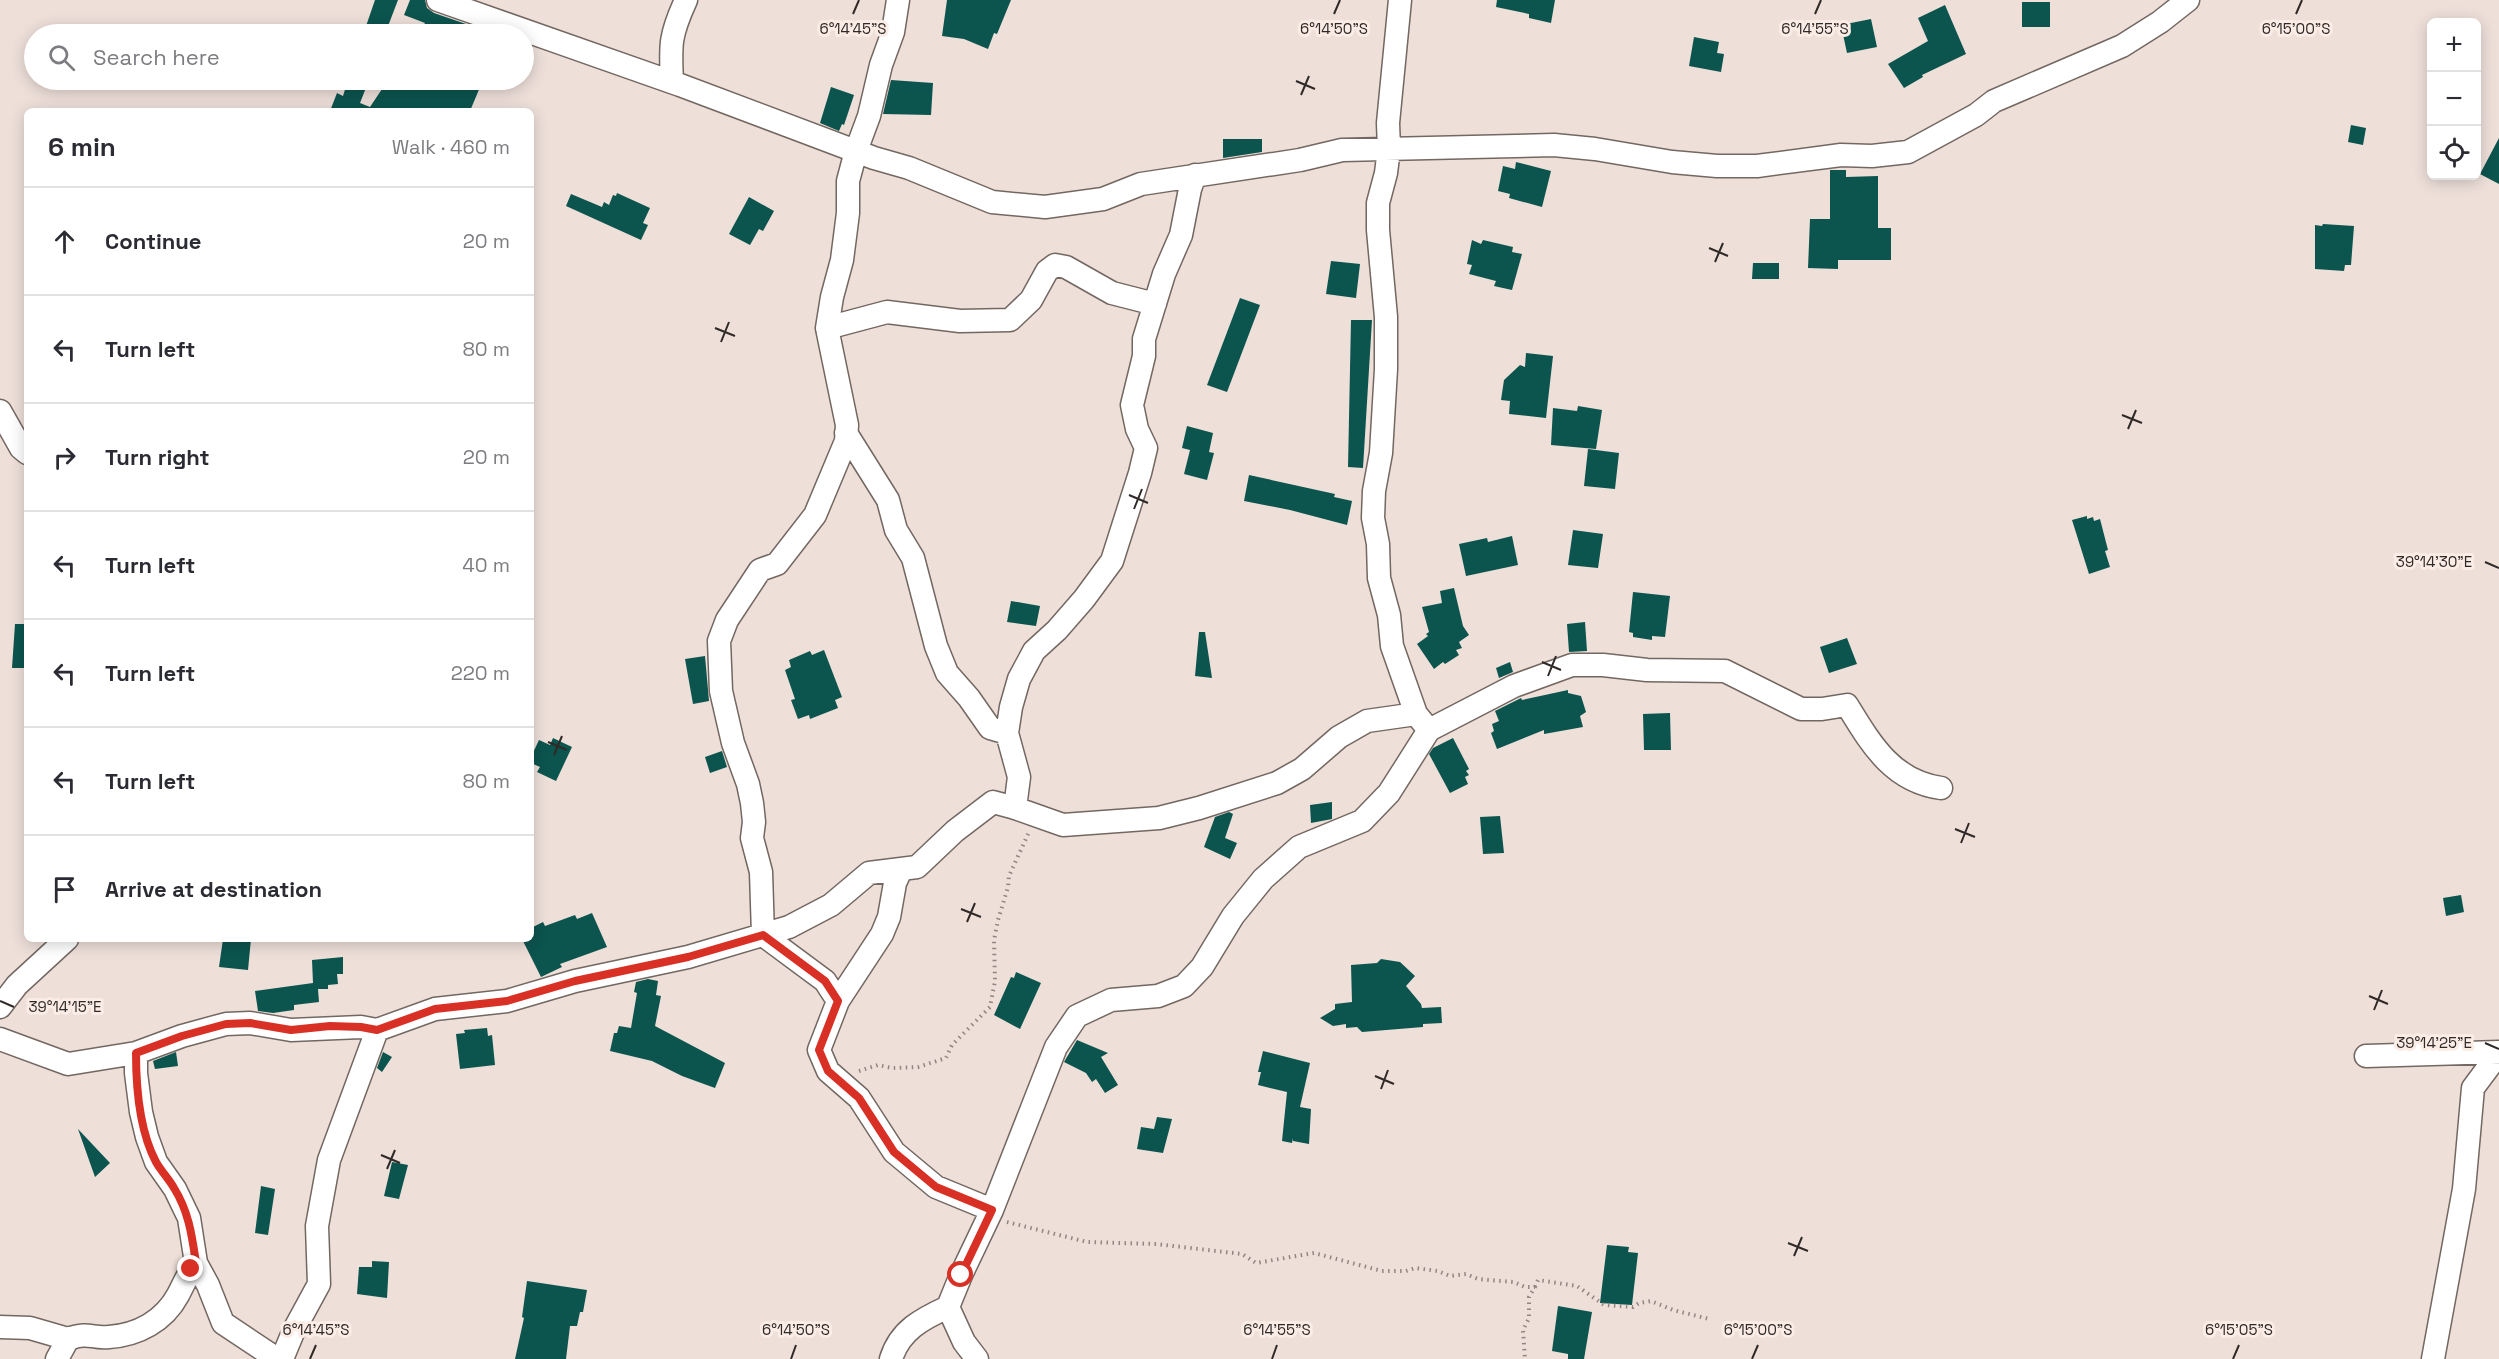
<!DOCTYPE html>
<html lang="en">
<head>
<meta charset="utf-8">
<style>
	:root { --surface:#fff; --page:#f2f2f3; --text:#2b2b33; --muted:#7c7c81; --line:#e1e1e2 }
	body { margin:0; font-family:"Space Grotesk",sans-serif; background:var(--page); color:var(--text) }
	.controls { position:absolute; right:18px; top:18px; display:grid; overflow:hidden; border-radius:9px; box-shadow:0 3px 15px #0003 }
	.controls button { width:54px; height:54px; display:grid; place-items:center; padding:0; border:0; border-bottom:2px solid var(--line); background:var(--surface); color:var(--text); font:30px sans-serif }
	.stop { position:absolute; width:18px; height:18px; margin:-14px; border:4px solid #d93025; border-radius:50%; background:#fff }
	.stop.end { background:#d93025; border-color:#fff; box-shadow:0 2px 6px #0008 }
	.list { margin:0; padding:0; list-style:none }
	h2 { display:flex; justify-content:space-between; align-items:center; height:78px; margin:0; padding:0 24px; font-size:26px }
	h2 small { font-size:20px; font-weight:400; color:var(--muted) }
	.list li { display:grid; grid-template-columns:39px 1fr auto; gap:18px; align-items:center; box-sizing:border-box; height:108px; padding:0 24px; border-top:2px solid var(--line) }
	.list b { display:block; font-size:22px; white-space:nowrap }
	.list em { font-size:20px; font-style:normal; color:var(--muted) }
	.icon { flex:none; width:33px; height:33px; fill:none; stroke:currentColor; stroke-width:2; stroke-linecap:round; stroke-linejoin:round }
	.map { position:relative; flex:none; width:2499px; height:1359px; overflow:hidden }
	.search { position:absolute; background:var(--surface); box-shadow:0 3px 15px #0003; left:24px; top:24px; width:510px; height:66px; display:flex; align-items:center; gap:15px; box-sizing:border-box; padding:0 21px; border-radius:33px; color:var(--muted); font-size:22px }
	.panel { position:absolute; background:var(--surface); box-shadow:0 3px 15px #0003; left:24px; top:108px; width:510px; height:834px; border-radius:9px }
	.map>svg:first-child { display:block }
	.building { fill:#0c544e }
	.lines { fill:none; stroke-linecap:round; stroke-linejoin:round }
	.minor-casing { stroke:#736761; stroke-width:25 }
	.path { stroke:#918682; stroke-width:4; stroke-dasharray:1.5 4.5; stroke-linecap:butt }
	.minor { stroke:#fff; stroke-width:22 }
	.route { stroke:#d93025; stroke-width:8 }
	.ticks { fill:none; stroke:#2f2927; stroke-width:2 }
	.ticks-label { font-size:15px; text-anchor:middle; fill:#2f2927; stroke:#fbece6; stroke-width:6; stroke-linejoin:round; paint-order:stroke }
</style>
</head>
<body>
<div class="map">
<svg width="2499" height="1359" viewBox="0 0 2499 1359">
	<rect width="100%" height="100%" fill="#eedfd9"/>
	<path class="building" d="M375 0H398L385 34 365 29Z
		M410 0H425L427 8 434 13 495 34H418L425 23 404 15Z
		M947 0H1011L997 34 994 33 988 49 964 39 942 36Z
		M1497 0H1555L1551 23 1529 18V14L1496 7Z
		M2022 2H2050V27H2022Z
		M1945 5 1966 54 1922 75 1923 77 1904 88 1888 64 1928 41 1918 18Z
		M1871 19 1877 47 1847 53 1841 25Z
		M1694 37 1719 42 1717 53 1724 54 1721 72 1689 66Z
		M348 80H369L360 103 370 107 388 80H483L470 111H330L337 93 343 96Z
		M891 80 933 83 931 115 883 114Z
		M831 87 854 95 844 125 842 124 839 131 820 123Z
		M2351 125 2366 128 2363 145 2348 142Z
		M2499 138V184L2480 174Z
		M1223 139H1262V152L1223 158Z
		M1516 162 1551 171 1542 207 1509 198 1510 194 1498 191 1503 166 1515 169Z
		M1830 170H1846V177L1878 176V228H1891V260H1838V269L1808 268 1810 219H1830Z
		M617 193 650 208 643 223 648 225 641 240 566 206 571 194 602 207 604 202 609 205 613 195 616 196Z
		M749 197 774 211 763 231 759 229 750 245 729 234Z
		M2323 224 2354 226 2351 265H2345L2344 271 2315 269V225L2322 226Z
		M1472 240 1481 244 1483 240 1513 247 1512 252 1522 254 1512 290 1494 286 1496 281 1469 274 1472 265 1467 264Z
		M1331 261 1360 264 1356 298 1326 294Z
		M1753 263H1779V279H1752Z
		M1240 298 1260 305 1227 392 1207 385Z
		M1351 320H1372L1363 468 1348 467Z
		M1526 353 1553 356 1546 418 1509 414 1510 401 1501 400 1504 380 1520 365 1525 367Z
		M1578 406 1602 410 1596 449 1551 445 1553 408 1577 411Z
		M1187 426 1213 433 1209 452 1214 453 1207 480 1184 474 1190 450 1182 448Z
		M1588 449 1619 453 1615 489 1584 486Z
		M1249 475 1335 494 1334 497 1352 501 1347 525 1290 510 1244 501Z
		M2087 516V519L2093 517 2094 521 2100 519 2108 550 2105 551 2110 567 2089 574 2072 520Z
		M1573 530 1603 534 1598 568 1568 565Z
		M1512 536 1518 565 1466 576 1459 544 1487 538 1488 542Z
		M1454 588 1463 626 1469 635 1459 642 1462 648 1456 650 1459 655 1445 664 1443 662 1434 669 1417 644 1428 636 1426 634 1429 632 1422 607 1442 603 1440 591Z
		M1633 592 1670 596 1665 637 1652 636V640L1633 637V633L1629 632Z
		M1011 601 1040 606 1036 626 1007 622Z
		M1585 622 1587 651 1569 652 1567 624Z
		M15 624H27V668H12Z
		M1199 632H1205L1212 678 1195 676Z
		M1847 638 1857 664 1829 673 1820 647Z
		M824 650 842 697 835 700 838 708 810 719 809 715 798 719 791 700 795 699 785 670 791 667 789 660 810 651 812 655Z
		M705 656 709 701 693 704 685 659Z
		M1510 662 1513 672 1499 678 1496 668Z
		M1568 690V693L1581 696 1586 712 1580 716 1583 727 1544 734V730L1497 749 1491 733 1494 731 1492 724 1499 721 1495 711 1521 698 1522 700Z
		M1670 713 1671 750H1644L1643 714Z
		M553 738 572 747 556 781 537 772 540 767 531 763V757L539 740 550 745Z
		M1453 738 1469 769 1466 771 1469 775 1465 777 1468 784 1450 793 1429 754 1433 748Z
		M722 751 727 767 710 773 705 757Z
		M1332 802V819L1311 823 1310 805Z
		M1229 812 1233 814 1225 838 1237 843 1230 859 1204 847 1215 817Z
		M1500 816 1504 853 1483 854 1480 817Z
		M2461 895 2464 912 2446 916 2443 898Z
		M592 913 607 947 560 964 562 967 541 977 522 939H531V928L543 922 545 926 575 915 577 919Z
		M223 939H251L248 970 219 967Z
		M343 957V974H337L338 984 328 985V989H318L319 1002 294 1005V1010L273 1013 258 1011 255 991 313 983 312 960Z
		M1381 959 1400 962 1415 976 1406 986 1421 1004 1422 1008 1441 1007 1442 1023 1423 1024V1027L1362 1032 1357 1027 1346 1028V1024L1333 1026 1320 1018 1335 1009V1004L1352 1002 1351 965 1377 963Z
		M1016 972 1041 983 1020 1029 994 1015 1011 977 1014 978Z
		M648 979 658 981 656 995 661 996 655 1026 725 1063 715 1088 682 1076 652 1061 610 1051 614 1033H617L619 1026 631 1028 637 993 634 992 636 982Z
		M487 1028 488 1036 492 1035 495 1065 460 1069 456 1034 465 1033 464 1030Z
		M1077 1040 1108 1053 1101 1057 1118 1085 1105 1093 1096 1079 1092 1082 1086 1073 1064 1062Z
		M1263 1051 1310 1063 1300 1107 1311 1109 1309 1144 1293 1141V1138L1292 1143 1282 1141 1287 1092 1258 1085 1261 1072H1258Z
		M176 1052 178 1066 155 1069 153 1061Z
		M383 1052 392 1057 382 1072 377 1068Z
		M1157 1117 1172 1119 1163 1153 1137 1149 1141 1127 1154 1129Z
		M78 1129 110 1163 95 1177Z
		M392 1162 408 1165 399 1199 384 1196Z
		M261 1186 275 1189 268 1235 255 1233Z
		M1607 1245 1629 1247 1628 1252 1638 1253 1632 1305 1600 1303Z
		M372 1261 389 1262 387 1298 357 1294 359 1267H372Z
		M527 1281 587 1290 583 1312H580L577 1326H570L566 1359H515L524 1318 522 1317Z
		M1558 1306 1592 1312 1584 1359H1568V1354L1552 1351Z"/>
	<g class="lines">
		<defs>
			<path id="minor" d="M438 0 680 85 874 158 909 168 992 202 1045 207 1103 199 1141 184 1300 160 1342 150 1554 145 1595 149 1672 162 1717 166H1757L1841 155 1872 156 1908 152 1976 115 1994 101 2122 46 2160 22 2188 0
				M1400 0 1388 123 1389 149 1386 173 1378 203V230L1386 317V369L1381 453 1374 491 1373 518 1378 544 1379 578 1389 615 1392 646 1416 714
				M672 82C670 44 670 35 686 0
				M827 328 832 297 842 260 848 213V181L856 151 869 116 881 65 893 32 898 0
				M0 411 21 448 27 453
				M846 433 888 500 896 530 913 558 936 646 947 673 969 698 990 728 1007 733
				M1015 808 1019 777 1007 733 1011 707 1019 679 1034 651 1057 630 1084 599 1112 561 1140 473 1146 448 1137 429 1132 405 1144 356V339L1164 274 1181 235 1190 189 1195 175
				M838 1001 882 934 889 917 895 883 901 870
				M0 1007 17 985 67 939
				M0 1039 68 1064 136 1053 182 1036 226 1024 250 1023 291 1030 361 1027 377 1030 435 1009 507 1001 575 981 688 957 789 927 831 905 869 873 917 867 955 831 993 802 1015 808 1063 825 1159 818 1199 808 1277 783 1302 769 1339 737 1367 721 1416 714 1429 730
				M136 1053V1073L141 1112 147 1137 156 1162 175 1189 189 1218 196 1263 208 1285 223 1323 277 1359
				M2366 1056 2499 1052
				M992 1210 936 1187 894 1152 859 1098 828 1071 819 1050 838 1001 825 981 763 935 761 872 752 838 754 822 752 803 748 784 733 743 721 691 719 641 727 620 760 570 777 564 815 515 846 441 847 425 827 328 887 312 960 321 1010 320 1031 300 1047 271 1055 265 1066 267 1112 293 1155 304
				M948 1307 964 1342 977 1359
				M0 1327 30 1328 68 1339
				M57 1359 68 1339C90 1331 91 1339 109 1337 138 1335 164 1321 178 1295 184 1284 188 1273 196 1263
				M282 1359 294 1330 319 1284 317 1226 329 1160 377 1030
				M891 1359C900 1330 922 1319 948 1307L961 1275 992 1210 1056 1047 1077 1016 1111 1000 1158 996 1184 986 1202 967 1233 916 1263 879 1299 847 1362 821 1389 793 1429 730 1514 686 1572 665H1603L1647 670 1725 671 1801 709H1822L1847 705C1871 744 1892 781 1941 788
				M2433 1359 2464 1189 2473 1088 2499 1053"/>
		</defs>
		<use href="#minor" class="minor-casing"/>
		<path class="path" d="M859 1071 878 1065 892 1068 918 1067 946 1058 952 1045 990 1007 995 981 994 940 998 920 1008 887 1009 876 1029 832
			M1007 1222 1087 1242 1156 1244 1242 1254 1256 1263 1314 1253 1382 1271H1406L1415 1268 1438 1271 1450 1276 1466 1274 1478 1279 1514 1282 1525 1287H1535L1529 1297V1318L1523 1330 1525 1359
			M1535 1287 1538 1280 1577 1286 1604 1305 1633 1307 1639 1303 1651 1301 1673 1310 1709 1319"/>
		<use href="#minor" class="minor"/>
	</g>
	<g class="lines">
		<path class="route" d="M191 1269 196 1263C192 1236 189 1212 174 1188 169 1179 161 1171 156 1162 139 1130 136 1088 136 1053L182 1036 226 1024 250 1023 291 1030 330 1026 361 1027 377 1030 435 1009 507 1001 575 981 688 957 763 935 825 981 838 1001 819 1050 828 1071 859 1098 894 1152 936 1187 992 1210 961 1275"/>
	</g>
	<path class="ticks" d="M853 14 859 0M1334 14 1340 0M1815 14 1821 0M2296 14 2302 0M1296 81 1315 89M1301 95 1309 76M1709 248 1728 256M1715 262 1723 243M715 328 735 336M721 342 729 322M2122 415 2142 423M2128 429 2136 410M1129 495 1148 503M1134 509 1142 489M2485 562 2499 568M1542 662 1561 670M1548 676 1556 656M548 742 567 750M554 755 562 736M1955 829 1975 837M1961 843 1969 823M961 909 981 917M967 922 975 903M2369 996 2388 1004M0 1001 14 1007M2374 1010 2382 990M2485 1043 2499 1049M1375 1076 1394 1084M1381 1089 1388 1070M381 1155 400 1163M387 1169 395 1150M1788 1243 1808 1251M1794 1256 1802 1237M310 1359 316 1345M791 1359 796 1345M1272 1359 1277 1345M1752 1359 1758 1345M2233 1359 2239 1345"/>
	<g class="ticks-label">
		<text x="853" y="34">6°14'45"S</text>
		<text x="1334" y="34">6°14'50"S</text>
		<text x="1815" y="34">6°14'55"S</text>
		<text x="2296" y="34">6°15'00"S</text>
		<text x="2434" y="567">39°14'30"E</text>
		<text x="65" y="1012">39°14'15"E</text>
		<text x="2434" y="1048">39°14'25"E</text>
		<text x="316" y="1335">6°14'45"S</text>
		<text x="796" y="1335">6°14'50"S</text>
		<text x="1277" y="1335">6°14'55"S</text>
		<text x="1758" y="1335">6°15'00"S</text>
		<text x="2239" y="1335">6°15'05"S</text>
	</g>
</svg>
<div class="controls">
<button>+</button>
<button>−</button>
<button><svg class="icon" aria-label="locate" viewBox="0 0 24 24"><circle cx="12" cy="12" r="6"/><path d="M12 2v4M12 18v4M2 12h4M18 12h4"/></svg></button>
</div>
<div class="stop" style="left:961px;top:1275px"></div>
<div class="stop end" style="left:191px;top:1269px"></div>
<div class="search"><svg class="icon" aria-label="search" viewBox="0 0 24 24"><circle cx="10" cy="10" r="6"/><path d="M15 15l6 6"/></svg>Search here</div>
<section class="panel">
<h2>6 min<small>Walk · 460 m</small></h2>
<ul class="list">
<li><svg class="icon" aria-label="ahead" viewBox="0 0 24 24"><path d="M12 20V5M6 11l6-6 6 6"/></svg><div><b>Continue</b></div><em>20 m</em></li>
<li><svg class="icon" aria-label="left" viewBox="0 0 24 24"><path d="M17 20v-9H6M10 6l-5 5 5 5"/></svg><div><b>Turn left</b></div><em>80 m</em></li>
<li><svg class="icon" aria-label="right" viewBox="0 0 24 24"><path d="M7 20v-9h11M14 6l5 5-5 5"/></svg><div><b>Turn right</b></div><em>20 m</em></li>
<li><svg class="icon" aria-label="left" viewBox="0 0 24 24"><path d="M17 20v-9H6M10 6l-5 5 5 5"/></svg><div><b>Turn left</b></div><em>40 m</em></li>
<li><svg class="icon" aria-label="left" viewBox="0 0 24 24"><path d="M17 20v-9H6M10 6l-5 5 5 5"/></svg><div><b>Turn left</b></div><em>220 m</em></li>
<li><svg class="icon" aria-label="left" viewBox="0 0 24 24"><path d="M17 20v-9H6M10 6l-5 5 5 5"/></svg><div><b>Turn left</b></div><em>80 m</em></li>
<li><svg class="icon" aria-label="arrive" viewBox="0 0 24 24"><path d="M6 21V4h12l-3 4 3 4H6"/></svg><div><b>Arrive at destination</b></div></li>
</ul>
</section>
</div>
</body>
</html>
